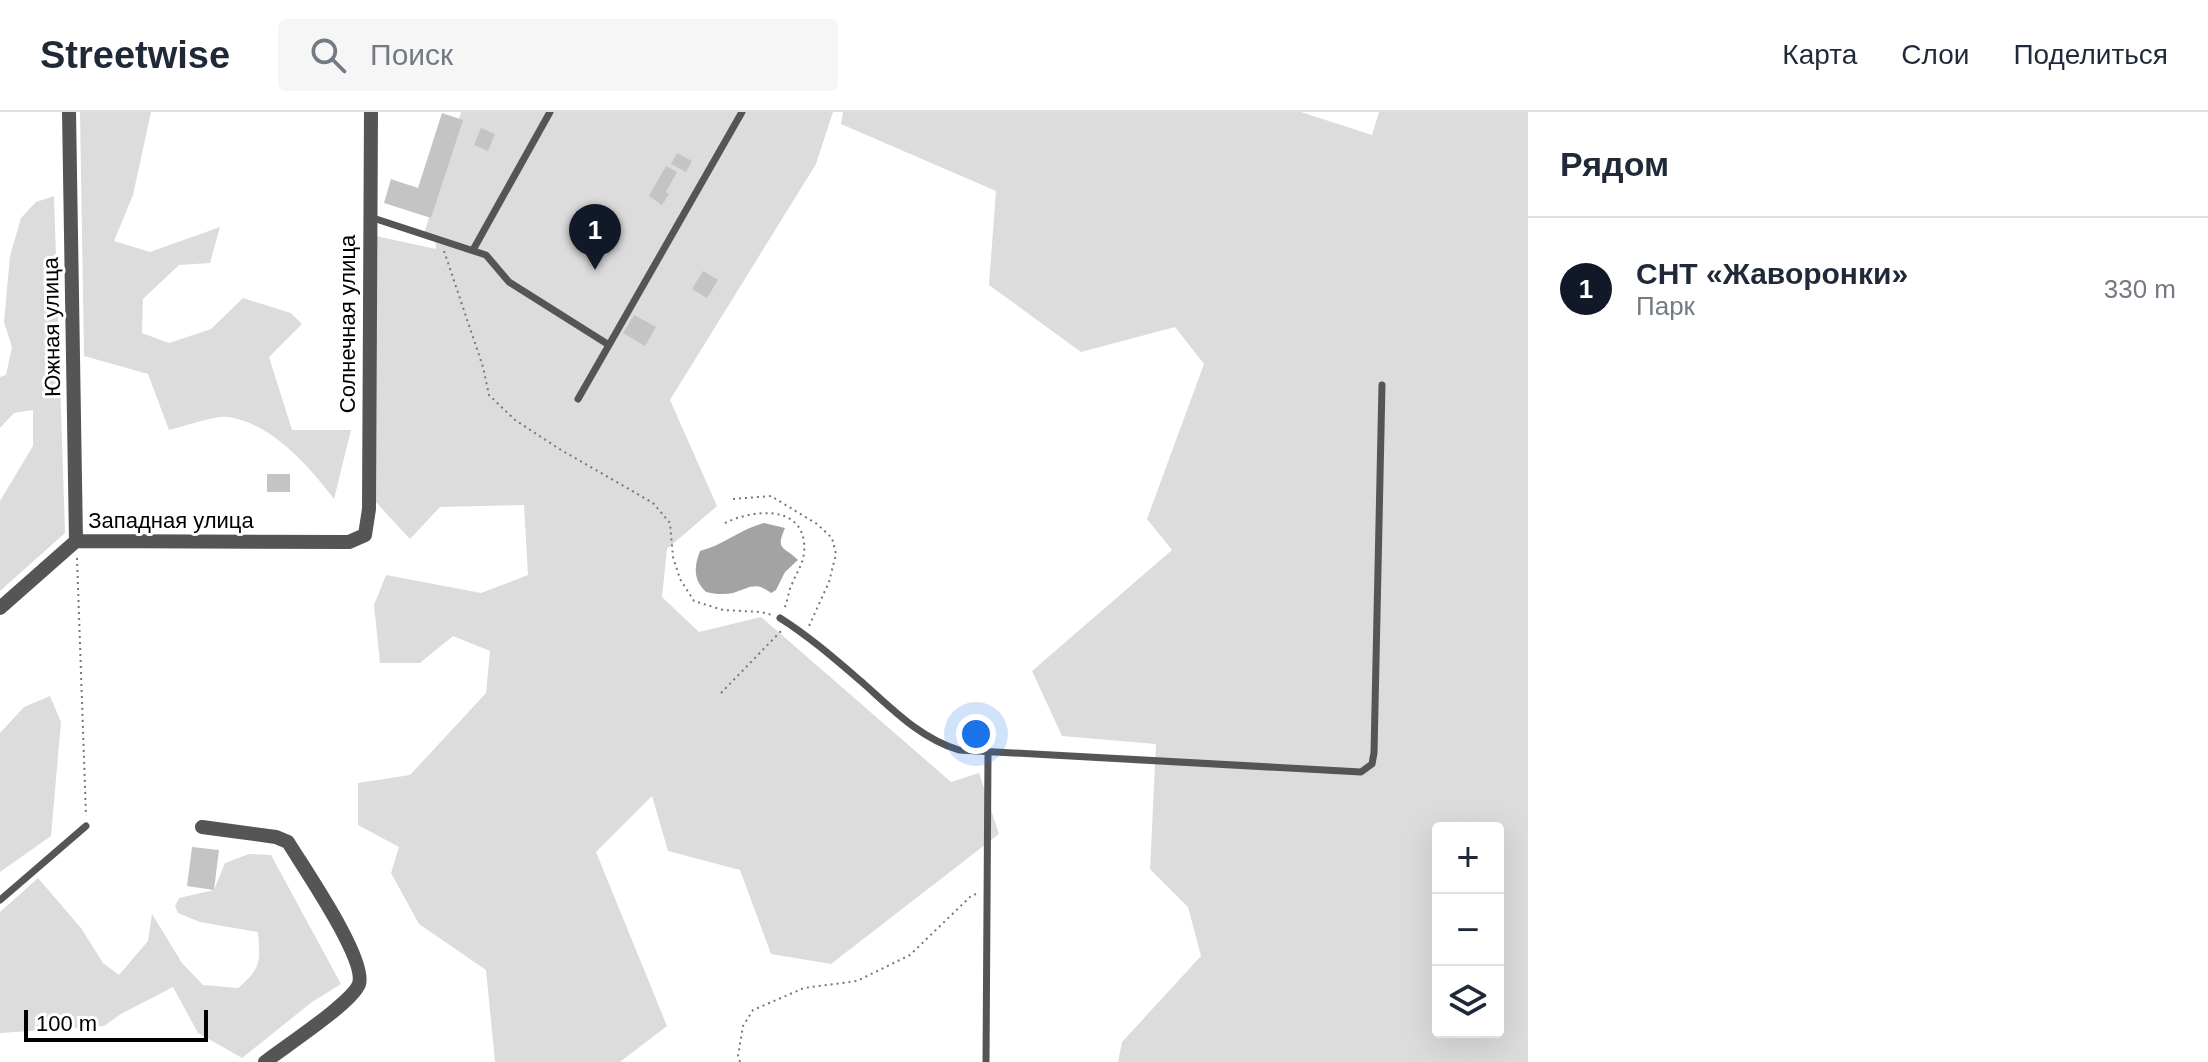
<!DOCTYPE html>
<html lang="ru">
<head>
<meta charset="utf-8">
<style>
	:root { --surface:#fff; --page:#f6f6f7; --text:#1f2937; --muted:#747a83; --line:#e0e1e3; --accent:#111827 }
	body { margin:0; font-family:Arial,sans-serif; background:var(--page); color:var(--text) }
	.controls { position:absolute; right:24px; bottom:24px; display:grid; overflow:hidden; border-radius:8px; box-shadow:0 8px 32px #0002 }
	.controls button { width:72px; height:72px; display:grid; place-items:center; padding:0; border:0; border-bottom:2px solid var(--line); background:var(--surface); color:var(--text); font:40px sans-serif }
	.scale { position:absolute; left:24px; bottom:20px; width:184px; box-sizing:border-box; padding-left:8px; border:4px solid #000; border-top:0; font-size:22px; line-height:28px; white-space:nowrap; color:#000; -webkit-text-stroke:6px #fff; paint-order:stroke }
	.you { position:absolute; left:976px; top:622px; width:28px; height:28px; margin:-20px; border:6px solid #fff; border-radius:50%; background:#1a73e8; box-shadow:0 0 0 12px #1a73e833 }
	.badge { display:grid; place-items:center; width:52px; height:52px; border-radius:50%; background:var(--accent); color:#fff; font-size:26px; font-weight:700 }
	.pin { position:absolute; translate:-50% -66px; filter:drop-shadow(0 2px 4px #0008) }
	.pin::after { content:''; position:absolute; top:42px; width:28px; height:24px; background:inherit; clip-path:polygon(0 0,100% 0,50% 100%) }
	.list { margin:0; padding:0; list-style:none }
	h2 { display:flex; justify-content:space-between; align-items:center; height:104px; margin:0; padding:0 32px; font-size:34px }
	h2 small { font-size:26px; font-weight:400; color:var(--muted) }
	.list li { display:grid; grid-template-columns:52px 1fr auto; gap:24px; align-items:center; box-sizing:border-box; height:144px; padding:0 32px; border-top:2px solid var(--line) }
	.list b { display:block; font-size:30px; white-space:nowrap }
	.list p { margin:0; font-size:26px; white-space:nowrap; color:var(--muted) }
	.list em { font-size:26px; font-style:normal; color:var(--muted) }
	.icon { flex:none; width:44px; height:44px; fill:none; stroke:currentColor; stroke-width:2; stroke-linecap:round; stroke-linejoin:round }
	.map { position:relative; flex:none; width:1528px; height:950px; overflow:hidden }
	header { display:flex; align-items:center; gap:48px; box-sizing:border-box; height:112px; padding:0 40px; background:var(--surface); border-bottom:2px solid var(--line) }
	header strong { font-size:38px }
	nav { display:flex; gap:44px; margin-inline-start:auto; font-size:28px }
	.search { width:560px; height:72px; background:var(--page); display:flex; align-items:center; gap:20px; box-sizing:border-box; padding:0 28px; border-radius:8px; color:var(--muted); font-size:30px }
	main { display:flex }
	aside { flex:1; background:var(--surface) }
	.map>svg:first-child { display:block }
	.green { fill:#dcdcdc; fill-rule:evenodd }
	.water { fill:#a3a3a3 }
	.building { fill:#c4c4c4 }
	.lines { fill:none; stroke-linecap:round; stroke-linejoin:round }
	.path { stroke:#777; stroke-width:2; stroke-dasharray:2 4; stroke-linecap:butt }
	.service { stroke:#555; stroke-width:7 }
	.minor { stroke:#555; stroke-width:14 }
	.labels { text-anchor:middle; stroke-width:6; stroke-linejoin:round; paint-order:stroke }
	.street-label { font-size:22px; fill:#000; stroke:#fff }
</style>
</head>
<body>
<header>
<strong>Streetwise</strong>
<div class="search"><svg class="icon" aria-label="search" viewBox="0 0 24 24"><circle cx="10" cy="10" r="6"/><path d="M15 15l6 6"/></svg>Поиск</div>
<nav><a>Карта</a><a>Слои</a><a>Поделиться</a></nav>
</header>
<main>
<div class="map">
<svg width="1528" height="950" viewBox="0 0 1528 950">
	<rect width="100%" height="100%" fill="#fff"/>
	<path class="green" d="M80 0H151L133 83 114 129 150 140 220 115 210 151 179 153 143 187 142 221 169 231 211 217 243 186 291 201 302 212 269 245 292 318H351L334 387C309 354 272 312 229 305 215 303 183 315 169 318L148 262 84 244Z
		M461 0H833L816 52 670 288 717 394 667 437 662 485 699 520 761 505 951 670 979 661 999 722 831 852 771 842 740 758 668 739 652 684 596 740 667 914 620 950H495L486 858 419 812 391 761 399 735 358 713V671L410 663 486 581 490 539 453 524 420 551H380L374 493 386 463 481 481 528 463 524 393 440 395 410 427 373 387 376 124 436 137 435 127 424 122Z
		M843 0H1301L1372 23 1379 0H1528V950H1118L1122 930 1201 844 1188 795 1150 757 1156 632 1062 624 1032 559 1172 438 1147 407 1204 252 1175 215 1081 240 989 173 996 79 841 12ZM1438 716H1498V920H1438Z
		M54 84 65 421 0 479V389L33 334V298L14 301 0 316V265L6 263 12 235 4 210 10 144 21 106 36 90Z
		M50 584 61 610 51 724 0 760V621L24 595Z
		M249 742 271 743 341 872 312 890 242 946 198 921 173 875 121 902 104 914 0 921V800L38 766 81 816 103 851 119 863 148 829 152 802 182 851 203 873 238 876C262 856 260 849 258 820L200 810 178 801 175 794 179 786 214 778 225 751Z"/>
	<path class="water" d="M764 411 785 416C775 439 784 434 798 448L785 460 776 478 771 481C755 469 750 476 733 481 724 483 714 482 706 480 693 467 694 455 700 439 724 433 740 417 764 411Z"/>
	<path class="building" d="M442 1 463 8 431 106 384 91 391 67 418 76Z
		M481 16 495 22 488 39 474 33Z
		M677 41 692 49 686 60 671 52Z
		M666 54 677 60 666 80 669 82 662 93 649 84Z
		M703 159 718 168 707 186 692 177Z
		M634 203 656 215 645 234 623 221Z
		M267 362H290V380H267Z
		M192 735 219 738 214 778 187 774Z"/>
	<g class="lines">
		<path class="path" d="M444 139 483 255 489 283 515 308 561 338 653 391 670 411 673 445 680 467 694 489 723 498 761 500 772 503
			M733 387 771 384 817 412 832 426 836 442 829 470 809 514
			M725 411C749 399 799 391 804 430 806 449 798 457 792 472 788 480 788 489 784 497
			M77 446 86 704
			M721 581 782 518
			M740 950 738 944 743 914 753 898 804 876 857 869 910 843 971 784 976 782"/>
		<path class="service" d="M370 105 486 143 509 170 609 233 578 287
			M473 138 550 0
			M609 233 742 0
			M780 506C810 525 836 548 863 571 892 597 921 627 959 638L1361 660 1372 652 1374 641 1382 273
			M0 788 86 714
			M986 950 988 641"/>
		<path class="minor" d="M69 0 76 429
			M0 496 76 429 349 430 365 423 369 397 371 0
			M202 715 276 725 288 730C303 755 367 847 359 872 352 891 284 935 265 950"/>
	</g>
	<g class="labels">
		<g class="street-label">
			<text transform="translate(347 212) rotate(-90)" y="8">Солнечная улица</text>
			<text transform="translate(51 215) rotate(-91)" y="8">Южная улица</text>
			<text x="171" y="416">Западная улица</text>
		</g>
	</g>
</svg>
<div class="controls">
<button>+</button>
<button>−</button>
<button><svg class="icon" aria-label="layers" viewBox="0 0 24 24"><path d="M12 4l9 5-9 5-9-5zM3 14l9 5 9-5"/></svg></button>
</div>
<div class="scale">100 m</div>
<div class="you"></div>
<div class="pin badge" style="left:595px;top:158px">1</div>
</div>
<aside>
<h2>Рядом<small></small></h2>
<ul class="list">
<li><span class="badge">1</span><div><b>СНТ «Жаворонки»</b><p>Парк</p></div><em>330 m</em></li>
</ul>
</aside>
</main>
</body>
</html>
